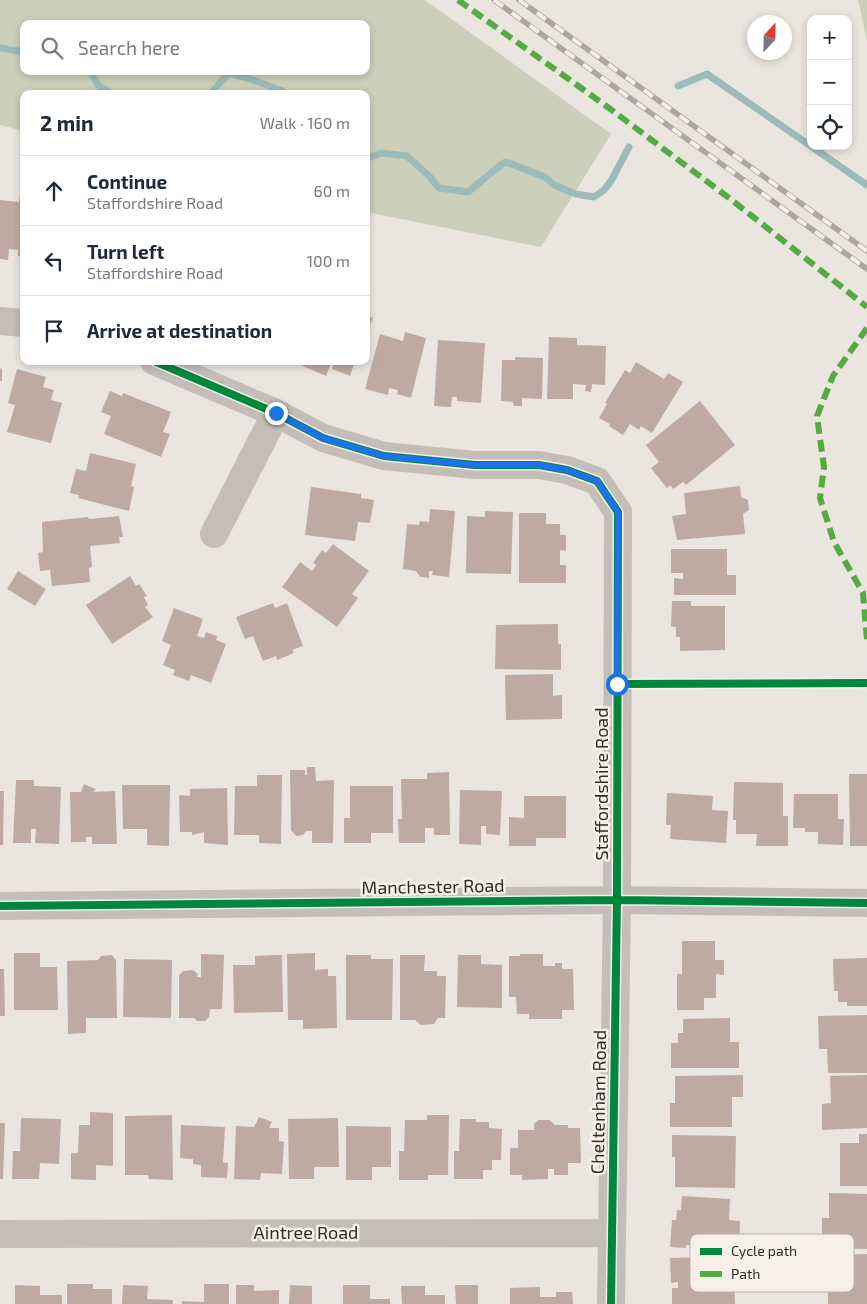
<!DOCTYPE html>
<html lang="en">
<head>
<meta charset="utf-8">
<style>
	:root { --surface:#fff; --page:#f2f2f3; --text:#1f2937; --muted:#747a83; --line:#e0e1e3 }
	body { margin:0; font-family:"Exo 2",sans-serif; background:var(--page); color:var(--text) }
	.controls { position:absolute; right:15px; top:15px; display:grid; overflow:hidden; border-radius:10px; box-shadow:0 2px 8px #0003 }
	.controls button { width:45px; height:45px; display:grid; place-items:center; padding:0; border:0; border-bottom:1px solid var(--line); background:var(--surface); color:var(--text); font:25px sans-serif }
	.compass { position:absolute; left:747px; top:15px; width:45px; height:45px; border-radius:50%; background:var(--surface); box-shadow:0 2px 8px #0003; rotate:22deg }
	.stop { position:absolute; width:15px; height:15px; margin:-11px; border:4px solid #1a73e8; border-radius:50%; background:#fff }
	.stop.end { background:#1a73e8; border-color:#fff; box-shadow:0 1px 5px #0008 }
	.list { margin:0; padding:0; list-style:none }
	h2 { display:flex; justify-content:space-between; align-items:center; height:65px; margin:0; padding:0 20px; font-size:21px }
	h2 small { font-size:16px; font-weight:400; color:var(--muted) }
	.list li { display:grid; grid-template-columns:32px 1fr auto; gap:15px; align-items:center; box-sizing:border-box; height:70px; padding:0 20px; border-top:1px solid var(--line) }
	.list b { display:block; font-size:19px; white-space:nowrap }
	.list p { margin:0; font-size:16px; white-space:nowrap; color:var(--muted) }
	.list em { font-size:16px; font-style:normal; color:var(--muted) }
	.icon { flex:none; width:28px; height:28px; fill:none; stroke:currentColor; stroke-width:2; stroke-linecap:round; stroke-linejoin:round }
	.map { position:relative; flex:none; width:867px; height:1304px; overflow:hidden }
	.search { position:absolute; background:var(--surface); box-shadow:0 2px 8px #0003; left:20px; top:20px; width:350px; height:55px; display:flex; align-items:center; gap:12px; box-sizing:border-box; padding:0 18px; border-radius:10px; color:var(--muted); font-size:19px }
	.panel { position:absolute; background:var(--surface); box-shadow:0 2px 8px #0003; left:20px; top:90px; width:350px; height:275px; border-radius:10px }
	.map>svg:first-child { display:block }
	.green { fill:#ccd0ba; fill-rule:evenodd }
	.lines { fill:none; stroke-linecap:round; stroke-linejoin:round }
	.stream { stroke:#9cbbbb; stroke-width:7 }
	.building { fill:#beaaa1 }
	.minor { stroke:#c4bdb8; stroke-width:28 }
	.rail-casing { stroke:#aba6a3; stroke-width:5.5 }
	.rail { stroke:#f8efe6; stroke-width:4; stroke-dasharray:11; stroke-linecap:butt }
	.quiet { stroke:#54ab44; stroke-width:6; stroke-dasharray:12 6; stroke-linecap:butt }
	.cycleway-casing { stroke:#f8efe6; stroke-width:11 }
	.cycleway { stroke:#00873e; stroke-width:8 }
	.route { stroke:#1a73e8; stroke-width:6 }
	.labels { text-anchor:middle; stroke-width:5; stroke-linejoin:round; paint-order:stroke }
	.street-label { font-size:18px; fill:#342b27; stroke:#f8efe6 }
	.key { fill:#f8efe6; stroke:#bdb4ad; stroke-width:1 }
	.key-label { font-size:14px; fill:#342b27 }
</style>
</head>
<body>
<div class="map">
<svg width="867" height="1304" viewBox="0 0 867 1304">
	<rect width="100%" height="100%" fill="#ebe5df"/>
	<path class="green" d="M0 0H425L611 134 541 247 366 212V94H24V131L0 125ZM24 24H366V71H24Z
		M858 0H867V41Z"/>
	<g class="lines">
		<path class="stream" d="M0 48 24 52
			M90 71 99 86 113 94
			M678 86 707 74 867 185
			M210 94 229 73 256 81 282 91 285 94
			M366 159 381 153 407 156 429 176 439 188 468 192 502 164 506 162 545 177 554 185 576 194 594 197 604 190 611 181 629 147"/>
	</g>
	<path class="building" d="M20 194 24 195V257L18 256V250L9 249 8 260 0 259V200L19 202Z
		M366 315 373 318 366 334Z
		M405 332 426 338 411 398 397 394 398 390 389 388 388 395 365 389 380 334 403 341Z
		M549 337 577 338V345L606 346 605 385 592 384 591 392 585 391 586 385 573 384V399H547Z
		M438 340 485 343 481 403 457 401V397H452L451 407 434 406Z
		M515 357 543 358 542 399 522 398V406H514L513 402 501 401 502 360H515Z
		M301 361H355L350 376 332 369 333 365 331 364 326 376 300 365Z
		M636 362 664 379 668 373 683 382 652 433 641 426 639 430 630 424 623 435 609 426 610 424 599 418 607 404 605 403 625 370 630 373Z
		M0 368 2 369V381H0Z
		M17 369 46 377 43 387 54 390 51 400 62 403 51 443 7 432 15 405 8 403Z
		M110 391 122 396 123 393 171 412 163 432 170 434 161 457 104 434 111 416 101 412Z
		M700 401 735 445 686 485 683 482 673 489 670 485 667 488 651 468 659 462 646 445Z
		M90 453 136 464 131 486 134 487 129 511 78 498 79 495 70 493 76 469 86 471Z
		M740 486 741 497 748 500 749 510 743 514 745 534 677 540 672 516 686 514 684 493Z
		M311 487 361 494V498L374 500 370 523 358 522 355 541 305 535Z
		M430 509 455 511 449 577 432 575 433 571H429V578L420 577 416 571 403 569 407 524 419 525 420 521 429 522Z
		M485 511 513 512 511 574 466 573 467 516 485 517Z
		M519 513H546V524H560V535H566V551L560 550V565H566V583H519Z
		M119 516 123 537H119L120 543 90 546 92 567 89 568 90 582 52 586 50 570 40 571 38 553 43 552 42 522 88 517 89 519Z
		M333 544 369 571 352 594 358 598 337 627 282 587 300 562 312 571 316 565 313 563 322 550 326 553Z
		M671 549H727V575H736V595H674V578L683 579V573H671Z
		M18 571 46 589 35 606 7 589Z
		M130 576 136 586 139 584 147 596 144 597 148 605 145 607 153 617 112 644 86 605Z
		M672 601H691V606H725V650L680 651V637H676V627L671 626Z
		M273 603 275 608 287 603 303 646 292 650 294 653 277 660 276 656 263 661 253 636 245 639 236 617Z
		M174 608 203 619 197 636 204 638 206 632 217 636 216 640 226 644 211 683 191 675 189 681 173 675 175 670 163 665 171 645 162 641Z
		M558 624V644H561V670L495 669 496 625Z
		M553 674V696L562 695V719L506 720 505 675Z
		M307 767H315L316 781 334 780 333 843H312V831H306L303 835 296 836 291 830 290 770H305V775H307Z
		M449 772 450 835H434V828H425V843H399L398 819H402L401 779H427V773Z
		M849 774H867V846H850Z
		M257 775H282L281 844 259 843V835H234L235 786H257Z
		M16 780H34V786L61 787 59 844 35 843 36 829H31V843H13Z
		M734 782 783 783V816H788V846H756L757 834H736V820H733Z
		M84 784 96 789 93 792 115 791 117 844H92V837H86V842H71L70 792H81Z
		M122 785H170L169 846 147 845V829H123Z
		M350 786H393V833H371V843H344V818H350Z
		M227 788 228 845 204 843V832L192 835V832H180L179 795 190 796V789Z
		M460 790 502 791 500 835 486 834V826H481V845L459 844Z
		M0 791H4L3 845H0Z
		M667 793 713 796 712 810 728 811 726 843 670 839 671 825H666Z
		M794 794H838V819H844L843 845 818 844V832H805V828H793Z
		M524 796H566V838H536V846H509V817L524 818Z
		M682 941H715V960H724V975L716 974V998H704V1010H677V974H682Z
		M14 953H40V967H57L58 1010H14Z
		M315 953V970L328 969V976H336L337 1028 303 1029V1020H288L287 954Z
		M201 954 224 955 222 1009H210L209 1017 205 1021H197L194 1018H179V975L183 971 193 970 198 974 197 977H201Z
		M520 954H543V966H555V963H562V969H573L574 1010H562V1019H529V1014H517L516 997H509V956H520Z
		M112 955 116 960 117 1018H86V1033L68 1034 67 961 98 960 101 956Z
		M275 955H282L283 1012 234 1013 233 965H255V956Z
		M346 955H371V959H393L392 1020H346Z
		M400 955H425L424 971H437V976H446L445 1018H438L434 1024 421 1025 415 1020H400Z
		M458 955H481V964L502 965V1008L457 1007Z
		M867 958V1006H847V1002H838V991H834L833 959Z
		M124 959 172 960 171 1018 123 1017Z
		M0 969H4L5 1016H0Z
		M867 1015V1073H828L827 1049H819L818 1016Z
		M730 1018V1042H739V1068H671V1043H678V1033H683V1019Z
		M743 1075V1097H732V1127H670V1103H675V1076Z
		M867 1075V1128L822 1130V1104L831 1103 830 1076Z
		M90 1112 113 1113V1166L96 1165V1180L71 1179V1153H78L79 1125H90Z
		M172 1115 173 1180 149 1179 148 1175H125V1116Z
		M427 1115H449L448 1175H428V1180H399V1151H404L405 1120H427Z
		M259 1117 272 1122 269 1128H279V1141L284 1142 282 1174 261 1173 260 1180 234 1179 236 1126 254 1127Z
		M21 1118 61 1119 59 1164 40 1163 39 1179H12L13 1151H20Z
		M338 1118 339 1167H314V1179H289L288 1119Z
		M460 1119H476V1122H489V1128L502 1129 501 1160H492V1170H483V1179H454V1151H459Z
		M538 1120H550L555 1125H568V1128H580L581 1163H568V1175H554V1169H548V1179L522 1180V1175H510V1148H518V1130H534V1124Z
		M0 1123H5L3 1179H0Z
		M181 1125 225 1127 223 1162 228 1163 227 1178 201 1177V1165L193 1164V1159L180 1158Z
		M346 1126 391 1127V1167H372V1180H346Z
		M859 1134H867V1186H840V1143H859Z
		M672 1135 736 1136 735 1188 675 1187V1157H672Z
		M829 1193 867 1194V1249L822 1248V1218H829Z
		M682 1196 730 1199 729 1220 740 1221 739 1248 686 1245V1248L670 1247 672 1220H676L677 1210H681Z
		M867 1254V1304H828V1255Z
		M733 1256 735 1304H672V1288H678V1282L671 1283 670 1258Z
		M67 1284H93V1289H112V1304H67Z
		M204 1284H229V1304H182V1301L204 1302Z
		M15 1285 40 1286V1295H62V1304H15Z
		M123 1285 148 1286 147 1299 173 1300V1304H122Z
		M236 1285H254V1291L279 1290V1304H236Z
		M290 1285 312 1286V1304H289Z
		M343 1285H370V1299H390V1304H343Z
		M455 1285H478V1304H456Z
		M401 1286H425V1295H445V1304H402Z
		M540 1287V1297H556V1292H572L573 1304H510V1288Z"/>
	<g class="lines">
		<path class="minor" d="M0 321 24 323
			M154 361 276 413 323 438 384 456 475 465H539L567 470 597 481 618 512 617 900 611 1304
			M214 534 276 413
			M0 906 617 900 867 903
			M0 1234 612 1233"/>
		<defs>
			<path id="rail" d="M494 0 867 269
				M519 0 867 251"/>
		</defs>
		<use href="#rail" class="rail-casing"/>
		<use href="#rail" class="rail"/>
		<path class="quiet" d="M458 0 609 108 733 201 867 307
			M867 328 833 376 817 416 824 467 820 498 834 542 863 593 867 640"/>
		<defs>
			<path id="cycleway" d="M154 361 276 413 323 438 384 456 475 465H539L567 470 597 481 618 512 617 900 611 1304
				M617 684 867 683
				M0 906 617 900 867 903"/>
		</defs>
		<use href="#cycleway" class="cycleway-casing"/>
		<use href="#cycleway" class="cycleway"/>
	</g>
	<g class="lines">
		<path class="route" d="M276 413 323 438 384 456 475 465H539L567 470 597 481 618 512 617 684"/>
	</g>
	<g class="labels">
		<g class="street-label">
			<text transform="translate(602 784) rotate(-90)" y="6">Staffordshire Road</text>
			<text transform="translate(433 887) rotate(-1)" y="6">Manchester Road</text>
			<text transform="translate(599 1102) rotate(-89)" y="6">Cheltenham Road</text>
			<text x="306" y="1239">Aintree Road</text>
		</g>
	</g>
	<rect x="690" y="1234" width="164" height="58" rx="8" class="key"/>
	<rect x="700" y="1248" width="22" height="7" fill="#00873e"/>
	<rect x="700" y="1271" width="22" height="6" fill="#54ab44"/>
	<g class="key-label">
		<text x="731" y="1256">Cycle path</text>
		<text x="731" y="1279">Path</text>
	</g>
</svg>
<div class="controls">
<button>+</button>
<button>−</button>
<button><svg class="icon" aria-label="locate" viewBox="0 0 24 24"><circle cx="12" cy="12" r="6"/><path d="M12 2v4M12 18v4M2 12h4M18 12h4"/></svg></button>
</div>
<svg class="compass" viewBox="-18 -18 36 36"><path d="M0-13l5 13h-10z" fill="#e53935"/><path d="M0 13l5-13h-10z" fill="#747a83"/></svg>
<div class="stop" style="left:617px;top:684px"></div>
<div class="stop end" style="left:276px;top:413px"></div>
<div class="search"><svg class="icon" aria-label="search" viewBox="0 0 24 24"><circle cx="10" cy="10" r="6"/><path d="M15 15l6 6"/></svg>Search here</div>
<section class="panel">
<h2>2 min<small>Walk · 160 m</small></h2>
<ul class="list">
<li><svg class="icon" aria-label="ahead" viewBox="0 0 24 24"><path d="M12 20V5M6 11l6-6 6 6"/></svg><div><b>Continue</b><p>Staffordshire Road</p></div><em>60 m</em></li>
<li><svg class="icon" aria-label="left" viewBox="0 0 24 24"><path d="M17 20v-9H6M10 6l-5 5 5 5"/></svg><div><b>Turn left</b><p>Staffordshire Road</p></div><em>100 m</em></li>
<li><svg class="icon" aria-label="arrive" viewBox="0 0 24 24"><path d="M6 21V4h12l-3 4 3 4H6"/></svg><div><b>Arrive at destination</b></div></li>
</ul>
</section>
</div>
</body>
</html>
